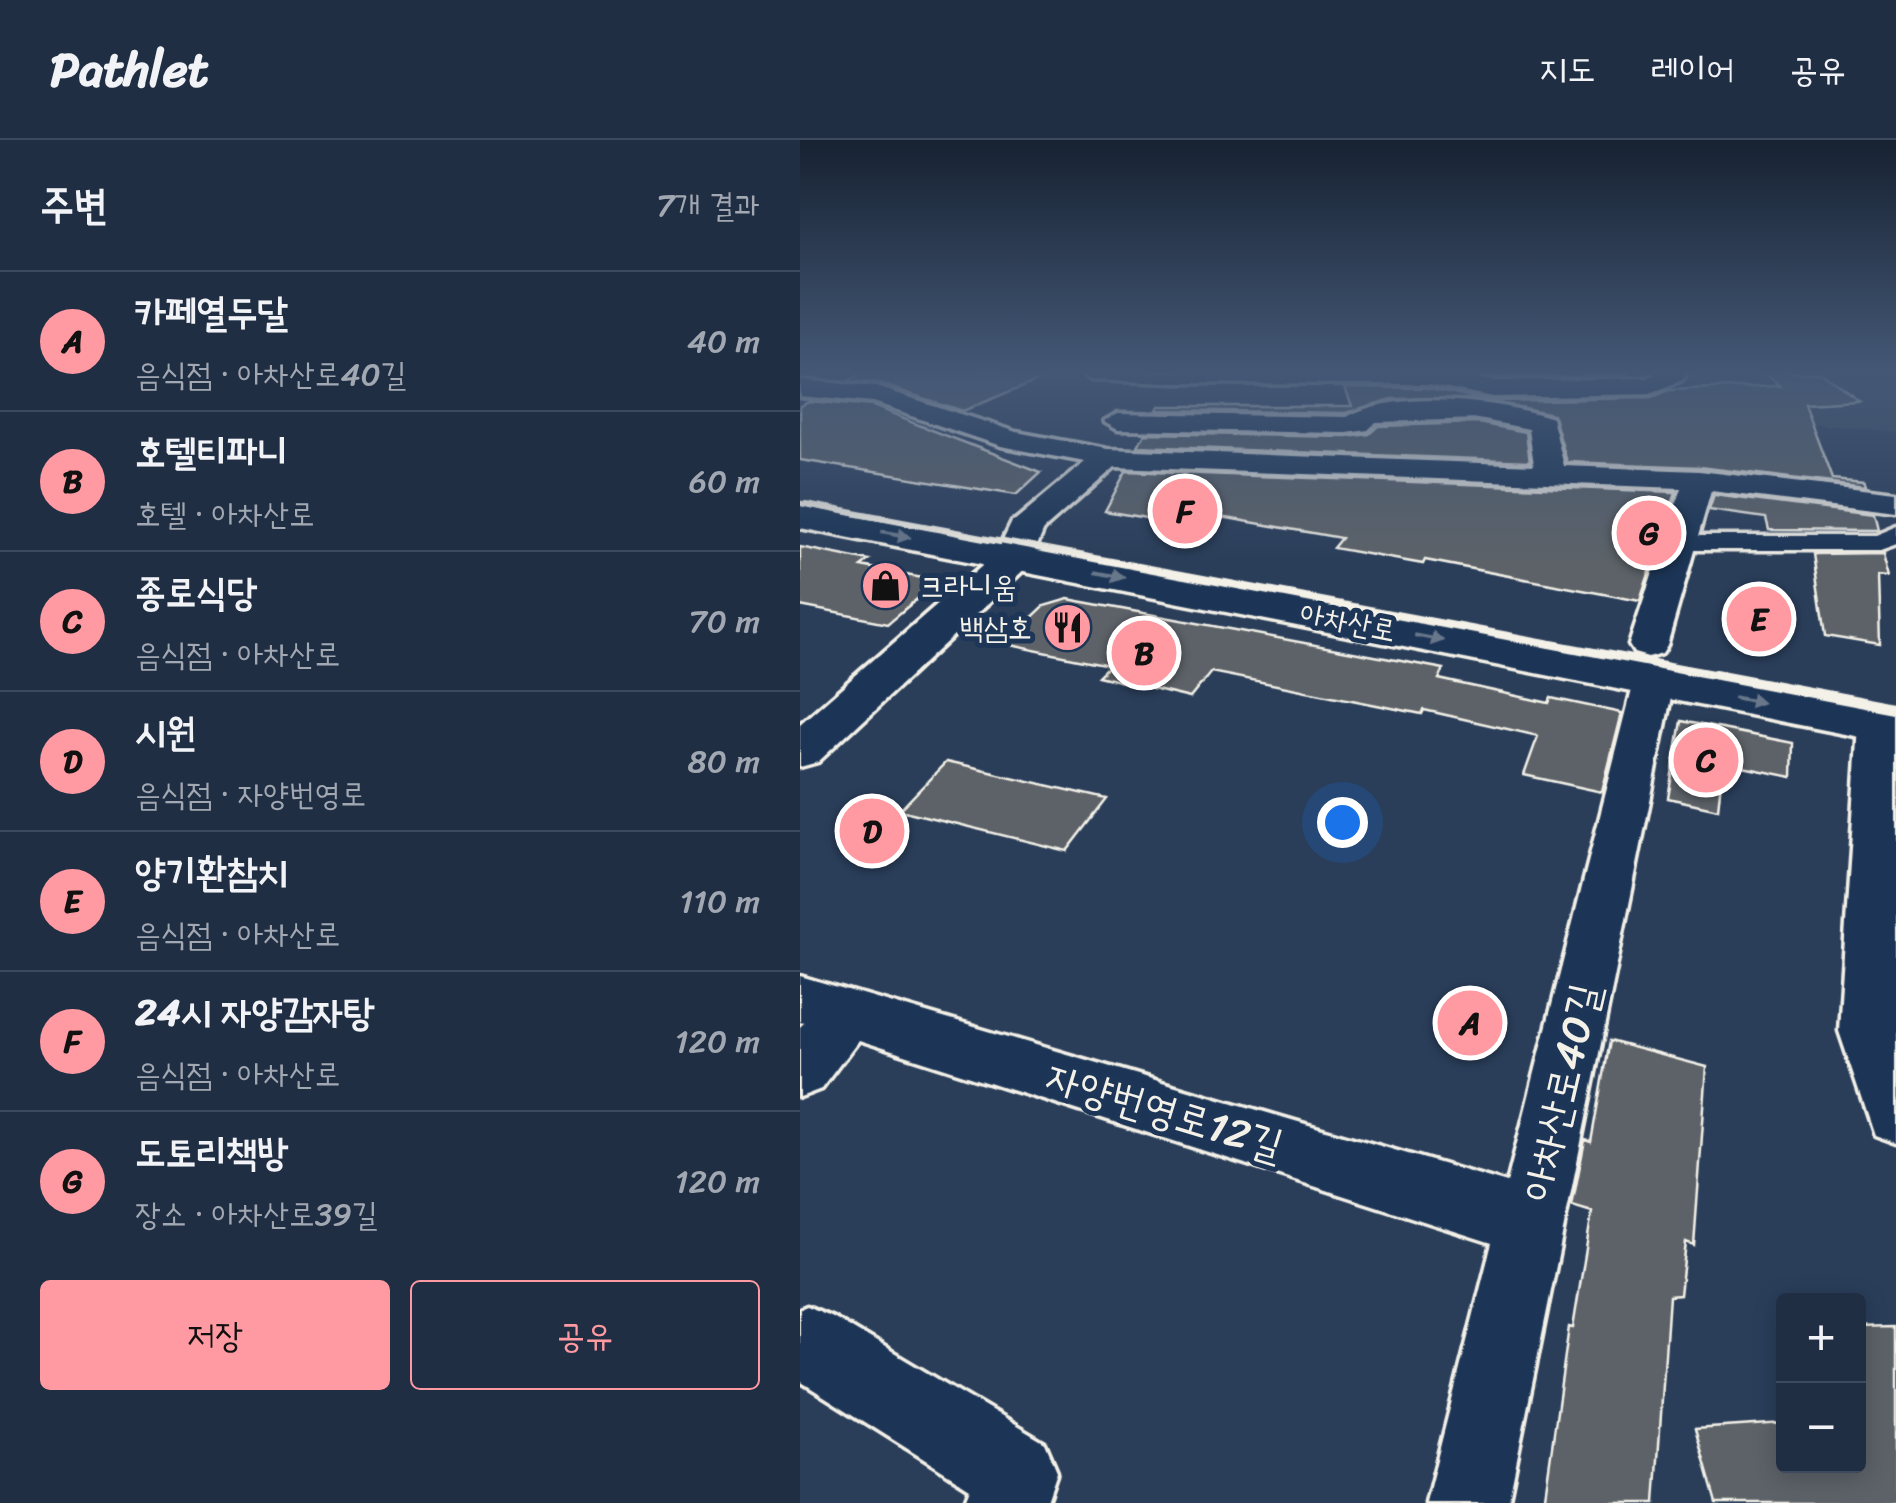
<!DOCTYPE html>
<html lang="ko">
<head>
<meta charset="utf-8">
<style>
	:root { --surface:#202e44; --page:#28364b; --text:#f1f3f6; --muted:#a2a8b2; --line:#3d4a5d; --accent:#ff9aa2 }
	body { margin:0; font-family:Sriracha,"Poor Story",sans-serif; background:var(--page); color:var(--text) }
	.controls { position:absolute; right:30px; bottom:30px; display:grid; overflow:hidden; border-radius:10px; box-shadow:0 5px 25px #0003 }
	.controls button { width:90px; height:90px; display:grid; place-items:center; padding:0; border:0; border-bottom:2px solid var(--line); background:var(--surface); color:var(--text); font:50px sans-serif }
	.you { position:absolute; left:542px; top:682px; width:35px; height:35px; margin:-25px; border:8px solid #fff; border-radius:50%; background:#1a73e8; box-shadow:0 0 0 15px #1a73e833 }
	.badge { display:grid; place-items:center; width:65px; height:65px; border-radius:50%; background:var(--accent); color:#111; font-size:32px; font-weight:700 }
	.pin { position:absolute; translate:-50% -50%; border:5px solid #fff; box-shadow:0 2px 10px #0006 }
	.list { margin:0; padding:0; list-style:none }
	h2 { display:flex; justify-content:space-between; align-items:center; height:130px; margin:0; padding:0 40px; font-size:42px }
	h2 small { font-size:32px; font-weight:400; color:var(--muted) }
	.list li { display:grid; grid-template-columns:65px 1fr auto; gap:30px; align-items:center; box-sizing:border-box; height:140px; padding:0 40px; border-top:2px solid var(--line) }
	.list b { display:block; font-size:38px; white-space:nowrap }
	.list p { margin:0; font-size:32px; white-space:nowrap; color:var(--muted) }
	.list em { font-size:32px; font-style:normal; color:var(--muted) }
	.actions { display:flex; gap:20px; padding:30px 40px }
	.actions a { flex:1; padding:22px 0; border:2px solid var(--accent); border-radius:10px; text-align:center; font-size:35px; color:var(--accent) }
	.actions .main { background:var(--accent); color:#111 }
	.map { position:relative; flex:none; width:1096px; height:1363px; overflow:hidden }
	header { display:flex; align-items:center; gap:60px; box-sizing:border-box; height:140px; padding:0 50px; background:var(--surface); border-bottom:2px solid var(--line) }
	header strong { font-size:48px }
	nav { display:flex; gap:55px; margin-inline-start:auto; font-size:35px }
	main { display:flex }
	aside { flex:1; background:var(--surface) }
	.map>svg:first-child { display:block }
	.built { fill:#39495e }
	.building { fill:#5c6268; stroke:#f4f1e8; stroke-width:2.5 }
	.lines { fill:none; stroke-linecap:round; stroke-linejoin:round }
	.pedestrian-casing { stroke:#f4f1e8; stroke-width:7 }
	.minor-casing { stroke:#f4f1e8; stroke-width:7 }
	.tertiary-casing { stroke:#f4f1e8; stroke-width:7 }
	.secondary-casing { stroke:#f4f1e8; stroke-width:7 }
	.pedestrian { fill:#1d3557; fill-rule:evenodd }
	.minor { fill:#1d3557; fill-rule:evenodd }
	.tertiary { fill:#1d3557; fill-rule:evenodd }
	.secondary { fill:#1d3557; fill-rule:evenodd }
	.rail-far2 { stroke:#f4f1e8; stroke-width:5 }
	.rail-far1 { stroke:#f4f1e8; stroke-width:6 }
	.rail { stroke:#f4f1e8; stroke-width:8 }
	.oneway { fill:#68778a }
	.labels { text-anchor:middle; stroke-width:10; stroke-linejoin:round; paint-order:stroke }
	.far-poi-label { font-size:30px; fill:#f4f1e8; stroke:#1d3557; text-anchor:start }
	.far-street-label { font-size:30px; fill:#f4f1e8; stroke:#1d3557 }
	.near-street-label { font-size:42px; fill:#f4f1e8; stroke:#1d3557 }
</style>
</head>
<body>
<header>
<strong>Pathlet</strong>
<nav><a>지도</a><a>레이어</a><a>공유</a></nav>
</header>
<main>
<aside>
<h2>주변<small>7개 결과</small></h2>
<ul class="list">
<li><span class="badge">A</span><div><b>카페열두달</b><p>음식점 · 아차산로40길</p></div><em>40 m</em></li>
<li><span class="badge">B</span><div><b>호텔티파니</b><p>호텔 · 아차산로</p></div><em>60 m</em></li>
<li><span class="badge">C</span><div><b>종로식당</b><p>음식점 · 아차산로</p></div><em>70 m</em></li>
<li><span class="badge">D</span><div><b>시원</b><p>음식점 · 자양번영로</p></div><em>80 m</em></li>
<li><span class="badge">E</span><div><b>양기환참치</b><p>음식점 · 아차산로</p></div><em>110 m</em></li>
<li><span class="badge">F</span><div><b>24시 자양감자탕</b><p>음식점 · 아차산로</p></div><em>120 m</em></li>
<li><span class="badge">G</span><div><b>도토리책방</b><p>장소 · 아차산로39길</p></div><em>120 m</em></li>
</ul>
<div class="actions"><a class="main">저장</a><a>공유</a></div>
</aside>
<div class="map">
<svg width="1096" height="1363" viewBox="0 0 1096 1363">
	<rect width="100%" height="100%" fill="#2a3e5a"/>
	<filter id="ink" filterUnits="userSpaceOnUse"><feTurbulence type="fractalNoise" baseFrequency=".01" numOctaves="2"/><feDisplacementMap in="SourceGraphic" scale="20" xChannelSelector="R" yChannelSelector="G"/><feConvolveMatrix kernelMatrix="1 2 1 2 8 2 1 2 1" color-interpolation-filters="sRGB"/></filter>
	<g filter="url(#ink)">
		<path class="built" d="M277 232H1096V292L685 250 346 244Z"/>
		<path class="building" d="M65 232H254L255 233 162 271 77 243 48 241Z
			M664 232H828L830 235 692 237Z
			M964 232H1020L1059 261 1004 264 1032 339 1064 342 1065 347 899 327 767 322 753 274 677 259H592L546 273 357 270 359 266H552L545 247 630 248 692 261 852 258 868 251 980 246Z
			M9 261 72 267 241 332 216 355 0 320V265Z
			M679 283 726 292 730 321 338 306 345 293 547 297 569 294 578 286Z
			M326 331 876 352 840 461 625 420 623 424 533 408 541 398 404 374 393 386 305 371Z
			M914 355 1073 375 1077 391 969 390 966 378 909 370Z
			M0 407 70 421 62 427 139 441 88 483 0 466Z
			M1083 413 1089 436 1078 435 1080 505 1025 496 1013 414Z
			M268 459 644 529 639 539 749 563 751 558 822 573 802 652 724 635 738 596 624 570 622 574 411 532 390 558 298 536 309 525 204 504 244 466Z
			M881 581 993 603 992 637 923 623 918 669 868 658Z
			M146 622 307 659 267 711 100 670Z
			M809 901 907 927 894 1105 886 1102 880 1155 869 1156 855 1363H744L769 1187 773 1188 792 1072 772 1066 785 1000 791 1002Z
			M1096 1187V1363H916L895 1289 984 1283V1326H1058V1188Z"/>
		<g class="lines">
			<defs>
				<path id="pedestrian" d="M1096 387V404L1079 410H877L865 403 877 396H1074Z"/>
				<path id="minor" d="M278 232H646L692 241 848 238 857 232H883L886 236 882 241 852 254 692 257 630 244 378 243 291 240Z
					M0 240 76 247 216 292 308 309 734 325 729 289 679 279 576 282 568 290 547 293 318 289 304 281 318 273 547 277C596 249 698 261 752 278L764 326 899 331 1096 354V374L911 351 867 505 862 513 848 517 834 513 829 505 881 348 315 327 237 396H213L209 389 213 382 285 322 200 306 73 263 0 256Z
					M854 530 868 533 874 542 708 1363H626L692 1103 58 900 21 949 0 957V887L4 883 0 882V836L707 1043 834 542 840 533Z
					M1080 573 1096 578V1003L1074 995 1039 891 1059 586 1065 577Z
					M7 1166 33 1177 245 1303 257 1331 246 1363H164L170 1348 0 1241V1169Z"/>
				<path id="tertiary" d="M225 378 238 381 244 389 229 425 18 622 0 627V584L197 412 212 381Z"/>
				<path id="secondary" d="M0 366 1096 574V604L0 388Z"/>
			</defs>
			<use href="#pedestrian" class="pedestrian-casing"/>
			<use href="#minor" class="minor-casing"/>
			<use href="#tertiary" class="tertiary-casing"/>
			<use href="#secondary" class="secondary-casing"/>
			<use href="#pedestrian" class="pedestrian"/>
			<use href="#minor" class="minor"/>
			<use href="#tertiary" class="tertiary"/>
			<use href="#secondary" class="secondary"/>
			<path class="rail-far2" d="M0 363 20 367"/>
			<path class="rail-far1" d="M6 364 929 536"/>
			<path class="rail" d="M915 533 1096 567"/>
		</g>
		<defs><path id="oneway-solid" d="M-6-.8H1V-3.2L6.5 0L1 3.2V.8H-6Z" transform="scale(2.5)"/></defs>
		<g class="oneway">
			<use href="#oneway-solid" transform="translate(96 395) rotate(11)"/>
			<use href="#oneway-solid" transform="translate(310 435) rotate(11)"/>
			<use href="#oneway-solid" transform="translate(629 498) rotate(11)"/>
			<use href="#oneway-solid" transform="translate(948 560) rotate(11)"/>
		</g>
	</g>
	<linearGradient id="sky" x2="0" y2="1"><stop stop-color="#172232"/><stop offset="0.55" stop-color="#445876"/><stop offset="1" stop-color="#445876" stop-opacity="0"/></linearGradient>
	<rect width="1096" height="423" fill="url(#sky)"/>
	<defs>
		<symbol id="shop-disc" viewBox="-11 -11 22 22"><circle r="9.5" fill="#ff9aa2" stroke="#1d3557"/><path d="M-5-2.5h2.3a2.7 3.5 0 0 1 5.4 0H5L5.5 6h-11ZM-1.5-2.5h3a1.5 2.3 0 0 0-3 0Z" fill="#111"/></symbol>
		<symbol id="restaurant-disc" viewBox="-11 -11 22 22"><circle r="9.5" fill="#ff9aa2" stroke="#1d3557"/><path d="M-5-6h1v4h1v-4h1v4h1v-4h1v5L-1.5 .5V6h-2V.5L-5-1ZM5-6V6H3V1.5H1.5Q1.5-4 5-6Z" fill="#111"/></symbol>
	</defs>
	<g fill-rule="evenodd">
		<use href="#shop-disc" x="58" y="418" width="55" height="55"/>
		<use href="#restaurant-disc" x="240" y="460" width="55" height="55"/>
	</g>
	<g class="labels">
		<g class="far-poi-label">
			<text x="120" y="456">크라니움</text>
			<text x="232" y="498" text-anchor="end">백삼호</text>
		</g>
		<g class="far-street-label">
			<text transform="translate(548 482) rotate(11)" y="10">아차산로</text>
		</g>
		<g class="near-street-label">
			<text transform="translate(760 952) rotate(-77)" y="15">아차산로40길</text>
			<text transform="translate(365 970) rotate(17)" y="15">자양번영로12길</text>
		</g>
	</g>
</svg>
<div class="controls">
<button>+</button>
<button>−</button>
</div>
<div class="you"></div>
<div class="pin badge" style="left:670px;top:883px">A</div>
<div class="pin badge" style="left:344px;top:513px">B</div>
<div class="pin badge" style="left:906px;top:620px">C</div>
<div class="pin badge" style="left:72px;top:691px">D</div>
<div class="pin badge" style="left:959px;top:479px">E</div>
<div class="pin badge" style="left:385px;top:371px">F</div>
<div class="pin badge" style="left:849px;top:393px">G</div>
</div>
</main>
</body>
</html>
